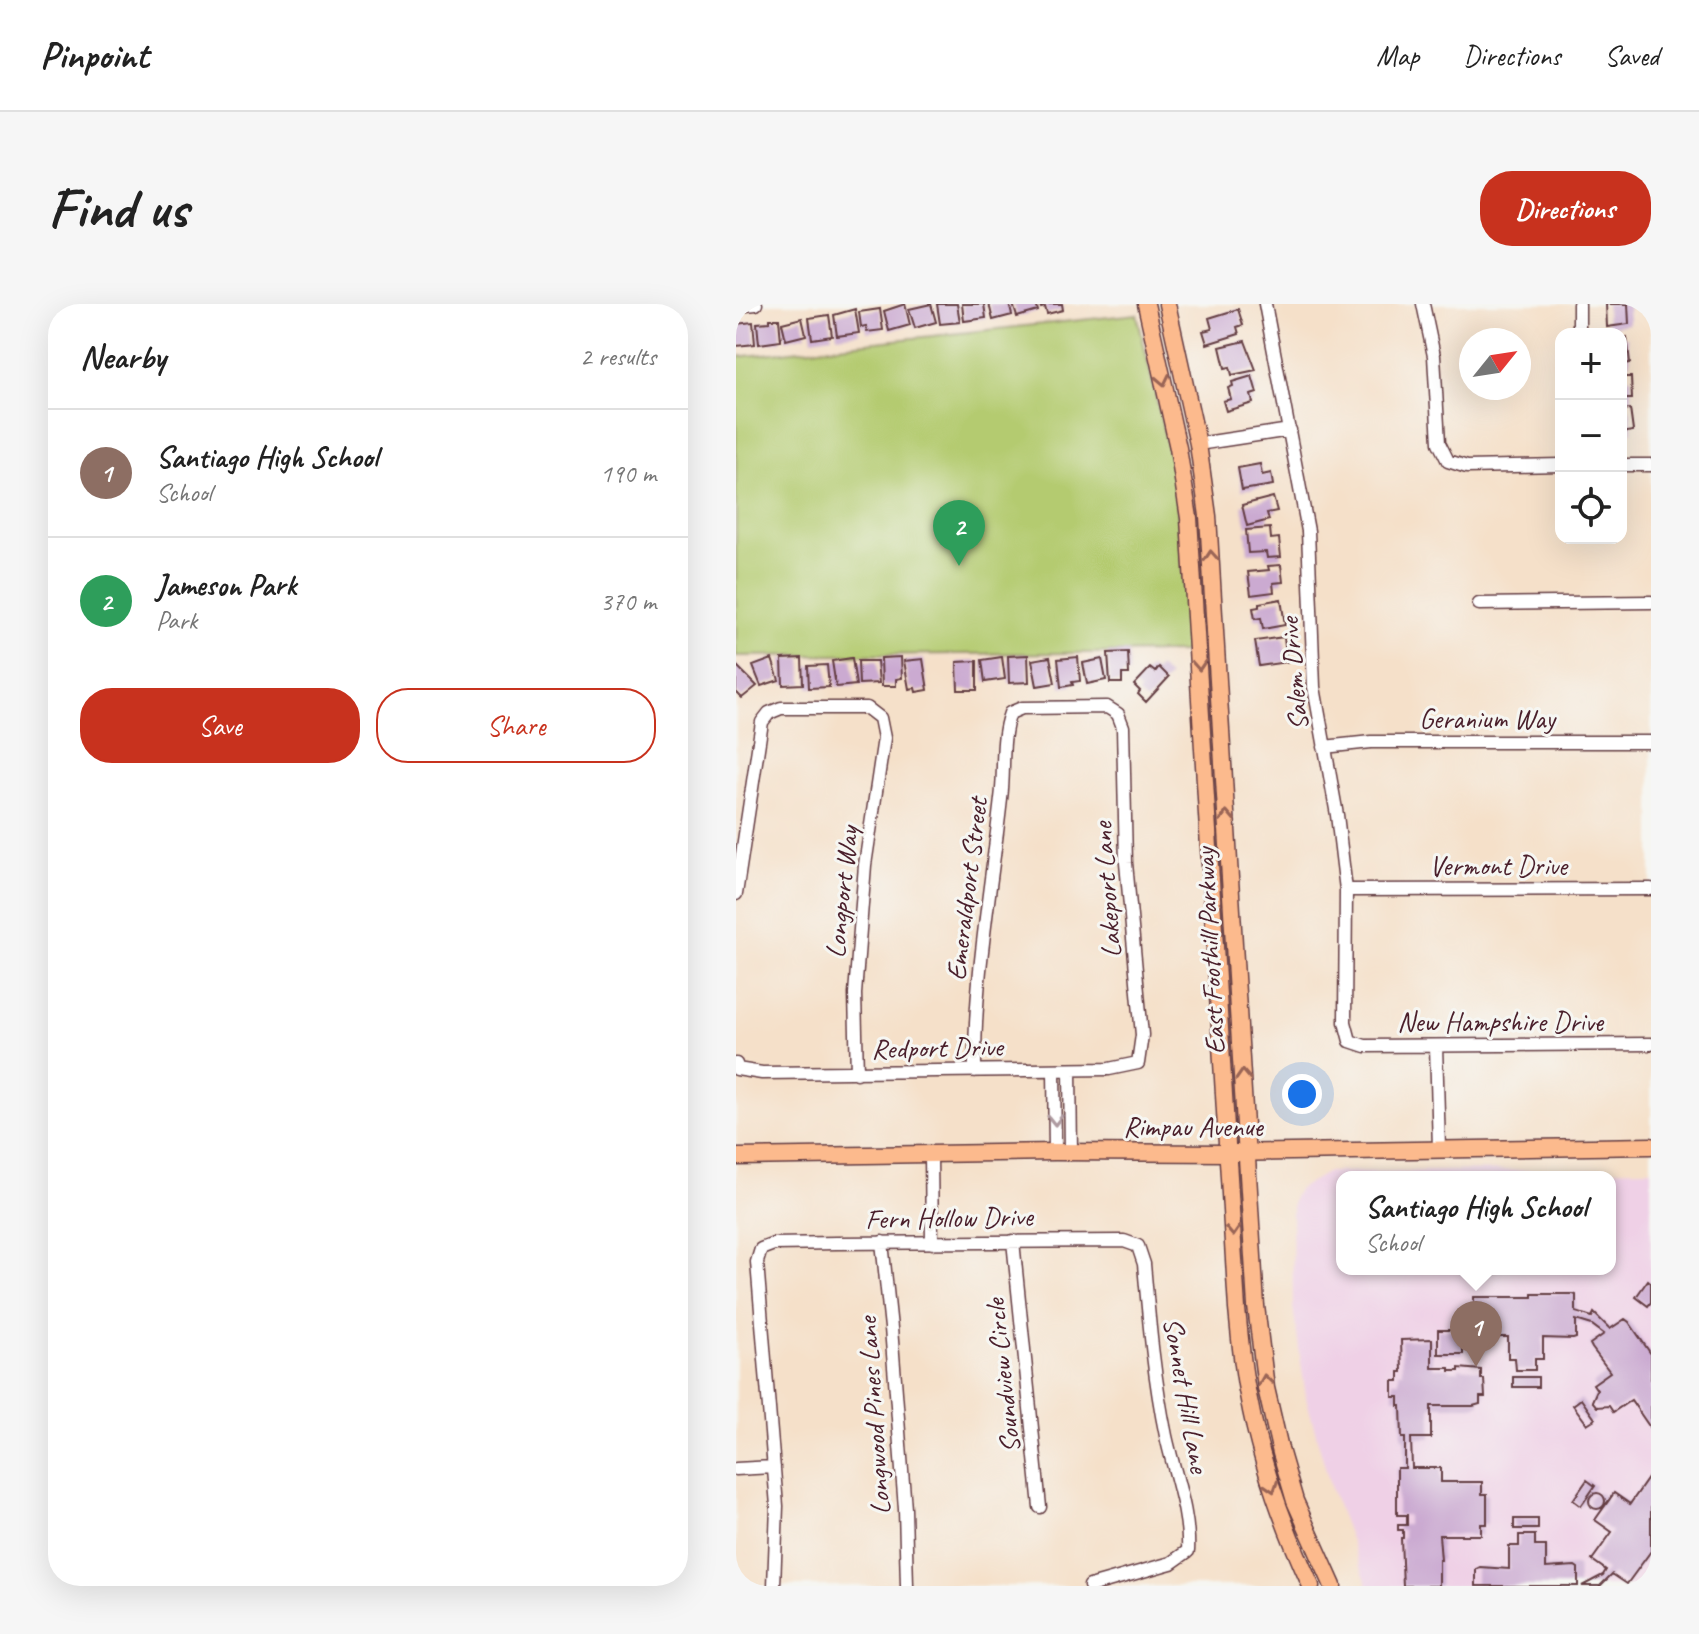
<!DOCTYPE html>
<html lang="en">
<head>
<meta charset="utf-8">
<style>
	:root { --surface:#fff; --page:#f6f6f6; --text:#222; --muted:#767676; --line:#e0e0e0; --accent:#c8321e }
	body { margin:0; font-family:Caveat,sans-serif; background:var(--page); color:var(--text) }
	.controls { position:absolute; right:24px; top:24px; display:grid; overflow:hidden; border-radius:16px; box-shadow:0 8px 32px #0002 }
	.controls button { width:72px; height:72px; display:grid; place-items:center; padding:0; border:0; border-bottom:2px solid var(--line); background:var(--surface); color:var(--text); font:40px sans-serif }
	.compass { position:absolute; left:723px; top:24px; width:72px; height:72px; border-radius:50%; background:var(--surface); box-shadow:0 8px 32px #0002; rotate:60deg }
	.you { position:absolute; left:566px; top:790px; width:28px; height:28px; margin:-20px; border:6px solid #fff; border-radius:50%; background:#1a73e8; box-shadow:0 0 0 12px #1a73e833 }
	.badge { display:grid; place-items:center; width:52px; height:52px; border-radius:50%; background:var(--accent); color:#fff; font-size:26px; font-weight:700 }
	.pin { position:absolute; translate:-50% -66px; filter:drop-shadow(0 2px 4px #0008) }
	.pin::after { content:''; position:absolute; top:42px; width:28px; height:24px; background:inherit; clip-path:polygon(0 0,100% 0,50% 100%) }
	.popup { position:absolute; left:600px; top:867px; width:280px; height:104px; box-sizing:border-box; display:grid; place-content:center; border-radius:16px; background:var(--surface); filter:drop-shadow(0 2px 6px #0005); font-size:26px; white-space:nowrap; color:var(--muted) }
	.popup b { font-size:30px; color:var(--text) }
	.popup::after { content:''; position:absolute; left:50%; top:100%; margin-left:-16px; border:16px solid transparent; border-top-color:var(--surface) }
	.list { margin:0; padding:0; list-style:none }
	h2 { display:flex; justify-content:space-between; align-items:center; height:104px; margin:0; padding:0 32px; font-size:34px }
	h2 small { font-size:26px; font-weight:400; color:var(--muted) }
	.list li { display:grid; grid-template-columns:52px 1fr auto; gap:24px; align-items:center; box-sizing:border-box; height:128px; padding:0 32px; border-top:2px solid var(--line) }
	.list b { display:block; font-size:30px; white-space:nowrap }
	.list p { margin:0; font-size:26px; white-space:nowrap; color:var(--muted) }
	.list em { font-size:26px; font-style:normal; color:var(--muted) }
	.actions { display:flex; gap:16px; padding:24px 32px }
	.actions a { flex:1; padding:18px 0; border:2px solid var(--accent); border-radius:32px; text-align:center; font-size:28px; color:var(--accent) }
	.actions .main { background:var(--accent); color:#fff }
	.icon { flex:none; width:44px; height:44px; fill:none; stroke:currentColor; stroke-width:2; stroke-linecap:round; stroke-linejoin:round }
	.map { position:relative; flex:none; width:915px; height:1282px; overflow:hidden; border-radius:32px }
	header { display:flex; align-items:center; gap:48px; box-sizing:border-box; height:112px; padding:0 40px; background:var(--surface); border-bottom:2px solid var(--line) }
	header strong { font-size:38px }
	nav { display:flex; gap:44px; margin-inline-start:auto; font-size:28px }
	.intro { display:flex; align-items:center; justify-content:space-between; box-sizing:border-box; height:192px; padding:0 48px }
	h1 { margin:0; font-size:56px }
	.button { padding:20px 36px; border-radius:32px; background:var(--accent); color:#fff; font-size:28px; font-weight:700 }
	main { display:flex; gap:48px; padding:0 48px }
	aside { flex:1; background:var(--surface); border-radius:32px; box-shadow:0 8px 32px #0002 }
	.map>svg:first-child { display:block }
	.built { fill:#efd0e6; fill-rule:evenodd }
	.green { fill:#b4cb70; stroke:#7f754e; stroke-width:2 }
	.building { fill:#cbaad1 }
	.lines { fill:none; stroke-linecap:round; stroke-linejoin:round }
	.minor-casing { stroke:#643c43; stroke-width:15 }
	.major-casing { stroke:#643c43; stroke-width:19 }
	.minor { stroke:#fff; stroke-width:12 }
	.major { stroke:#fcba8d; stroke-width:16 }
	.oneway { stroke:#9a6557 }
	.oneway2 { stroke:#ae9aa0 }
	.labels { text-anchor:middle; stroke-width:6; stroke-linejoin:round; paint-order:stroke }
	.street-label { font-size:28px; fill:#4a1f2b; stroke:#f6f6f2 }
</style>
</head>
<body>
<header>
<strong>Pinpoint</strong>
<nav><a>Map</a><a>Directions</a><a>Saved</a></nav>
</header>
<div class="intro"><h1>Find us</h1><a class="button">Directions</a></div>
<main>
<aside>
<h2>Nearby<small>2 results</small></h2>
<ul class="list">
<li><span class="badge" style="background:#8d6e63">1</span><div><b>Santiago High School</b><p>School</p></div><em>190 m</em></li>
<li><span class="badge" style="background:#2e9e5b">2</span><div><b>Jameson Park</b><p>Park</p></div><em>370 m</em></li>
</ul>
<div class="actions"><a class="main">Save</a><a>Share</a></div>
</aside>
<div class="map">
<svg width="915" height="1282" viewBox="0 0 915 1282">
	<rect width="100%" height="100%" fill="#f6f6f2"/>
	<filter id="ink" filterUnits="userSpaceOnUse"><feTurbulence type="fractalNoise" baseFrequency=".0125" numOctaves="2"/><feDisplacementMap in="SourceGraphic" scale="16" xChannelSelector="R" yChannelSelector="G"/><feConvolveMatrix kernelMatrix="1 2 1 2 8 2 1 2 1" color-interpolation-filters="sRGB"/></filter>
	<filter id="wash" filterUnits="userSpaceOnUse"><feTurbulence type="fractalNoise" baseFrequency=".006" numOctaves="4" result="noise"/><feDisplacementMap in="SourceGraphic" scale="32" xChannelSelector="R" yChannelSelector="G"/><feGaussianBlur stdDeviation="1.8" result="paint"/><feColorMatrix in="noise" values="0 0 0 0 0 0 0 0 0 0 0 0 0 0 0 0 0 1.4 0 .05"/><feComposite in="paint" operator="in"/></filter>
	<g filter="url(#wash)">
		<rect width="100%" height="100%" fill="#f5e0c9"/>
		<path class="built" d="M915 865V1282H632L595 1185 570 1093 557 1003 556 900 558 892 563 885 592 868ZM606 873H874V965H606Z"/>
		<path class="green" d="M401 10 439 177 454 348 0 352V53Z"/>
		<g id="blocks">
			<path class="building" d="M169 0 174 21 153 27 148 7Z
				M195 0 200 18 179 24 173 5Z
				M201 0H221L224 18 204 20Z
				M226 0H248L250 14 228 17Z
				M253 0H273L276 11 257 16Z
				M277 0H300L302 7 281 13Z
				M304 0H326L327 6 311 10 309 3 305 4Z
				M870 0H892L893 20 871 23Z
				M119 5 123 29 101 32 98 11Z
				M144 5 147 26 131 28 130 22 125 23 123 8Z
				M502 5 507 21 501 23 503 30 471 40 467 27 476 25 473 14Z
				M93 11 96 32 76 35 73 14Z
				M66 14 70 31 50 36 46 19Z
				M34 15H43L45 37 23 40 21 19 34 18Z
				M17 18 19 40 0 42V20Z
				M891 33 894 59 885 60V34Z
				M509 37 520 66 496 71 494 63 489 64 484 43Z
				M516 72 521 89 515 91 517 99 490 107 487 97 495 95 492 84 497 82 496 78Z
				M885 73H895L896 95H885Z
				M894 105 897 127 885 129V106Z
				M524 160 526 171 535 169 537 181 506 186 502 164Z
				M537 193 541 207 531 209 533 216 511 222 506 201Z
				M534 224 535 235 543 234 545 253 531 254 530 248 512 249 510 226Z
				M545 261 547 278 537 279 538 288 515 291 512 268 533 266 532 262Z
				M545 295 549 321 527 325 525 314 519 315 517 304 523 303V299Z
				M548 333 551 358 523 362 519 337Z
				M392 348 393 370H386V379H374L372 349Z
				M292 351 293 378 273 379 272 352Z
				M165 353 166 374 160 375V382H146L145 354Z
				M266 353 269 375 249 378 246 356Z
				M314 353 319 379 301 382 296 356Z
				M342 353 344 377 336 378 337 381 325 383 322 355Z
				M66 354 67 380 47 381 46 355Z
				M116 354 120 381 100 383 96 357Z
				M36 355 43 376 25 382 17 362Z
				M187 355 192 386 180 388 179 384 173 385 168 357Z
				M366 355 370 376 351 380 347 359Z
				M122 357H141L143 379 123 380Z
				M241 357V386H222L221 358Z
				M0 361 21 382 6 394 0 388Z
				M91 361 93 383 73 384 72 362Z
				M423 363 433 373 410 398 402 390 404 387 398 381 414 364 419 368Z
				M912 976 915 979V998L912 1002 900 993Z
				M796 990H837L840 991V1008L856 1013 858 1009 874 1025 889 1015 893 1018 915 1050V1125L895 1096 877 1108 873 1102 861 1103 856 1097 861 1086 857 1080 874 1068 856 1044 854 1040 868 1030 856 1021 840 1016V1034L837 1035 807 1034V1055H799V1066H780L779 1054H772V1033H739L738 993H796Z
				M702 1026H727V1050H702Z
				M696 1035V1064H714V1067H723V1064L745 1066V1075H748L749 1093H744V1100L737 1102H695V1134H675L676 1164H705V1178H746V1190H751V1220H745V1231H703L705 1256H703V1282H667L665 1234H667V1226H662V1221H671V1211H661V1164H669V1134H666L665 1102H663V1093H657V1077H663V1068H666L665 1036Z
				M777 1073H802V1083H777Z
				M845 1095 859 1115 851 1120 837 1101Z
				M915 1170V1247L891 1280 876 1270 864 1282H846L867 1271 870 1266 856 1256 876 1228 859 1216 878 1189 894 1200Z
				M851 1176 859 1182 845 1202 837 1196Z
				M853 1197a8 8 0 1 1 16 0a8 8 0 1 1-16 0Z
				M778 1215H802V1225H778Z
				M783 1231H799V1242H810V1264L839 1262 842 1264V1282H740V1265L744 1263 773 1265V1242H783Z"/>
		</g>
	</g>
	<g filter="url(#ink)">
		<use href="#blocks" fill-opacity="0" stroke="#643c43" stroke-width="2"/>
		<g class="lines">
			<defs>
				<path id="minor" d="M529 0 572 227 578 383 601 511 610 586 609 718 614 737 629 742 915 740
					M687 0 698 52 703 139 712 157 731 163 825 161
					M843 0V30
					M0 2 20 0
					M462 140 554 126
					M885 161H915
					M743 300 915 298
					M588 443 635 438H915
					M610 586 915 585
					M0 590 26 418 33 409 45 404H131L144 414 148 434 129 561 119 690 121 769
					M700 742 703 844
					M0 760 1 765 26 769 373 765 402 759 406 731 390 559 387 423 382 410 371 403 286 404 274 409C264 436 269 467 265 495 255 585 238 676 239 767
					M318 766 319 848
					M334 766 335 849
					M195 851 196 939
					M277 937 304 1203
					M146 938 155 1024 169 1205 171 1282
					M0 1165 38 1163
					M38 1282 41 1202 21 958 25 945 38 940 101 939 388 937 402 942 408 960C413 1017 418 1075 430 1132 438 1169 454 1209 452 1247L435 1259 354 1282"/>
				<path id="major" d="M410 0 442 144 453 214 501 1005C504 1034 506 1063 512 1091 524 1157 547 1221 575 1282
					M431 0 462 140 472 212 520 1002 530 1084 545 1149 559 1197 597 1282
					M0 853 319 848 492 849 915 842"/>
			</defs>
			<use href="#minor" class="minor-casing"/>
			<use href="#major" class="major-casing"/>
			<use href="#minor" class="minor"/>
			<use href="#major" class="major"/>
		</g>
		<defs><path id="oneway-chevron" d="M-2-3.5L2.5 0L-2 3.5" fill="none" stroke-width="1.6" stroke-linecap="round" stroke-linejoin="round" transform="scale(2)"/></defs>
		<g class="oneway">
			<use href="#oneway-chevron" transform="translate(427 76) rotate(78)"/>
			<use href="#oneway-chevron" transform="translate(475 252) rotate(-94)"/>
			<use href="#oneway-chevron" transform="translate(463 361) rotate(86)"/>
			<use href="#oneway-chevron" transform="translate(491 512) rotate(-93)"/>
			<use href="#oneway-chevron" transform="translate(507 771) rotate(-93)"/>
			<use href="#oneway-chevron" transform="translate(497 927) rotate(87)"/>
			<use href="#oneway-chevron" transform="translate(529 1076) rotate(-98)"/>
			<use href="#oneway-chevron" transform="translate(536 1183) rotate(72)"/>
		</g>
		<use class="oneway2" href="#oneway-chevron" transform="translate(319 816) rotate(89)"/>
	</g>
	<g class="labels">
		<g class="street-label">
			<text transform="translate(557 370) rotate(-95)" y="10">Salem Drive</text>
			<text x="751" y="424">Geranium Way</text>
			<text x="762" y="571">Vermont Drive</text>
			<text transform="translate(230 585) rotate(-83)" y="10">Emeraldport Street</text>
			<text transform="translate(370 586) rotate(-94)" y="10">Lakeport Lane</text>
			<text transform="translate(105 588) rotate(-84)" y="10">Longport Way</text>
			<text transform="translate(473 647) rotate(-93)" y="10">East Foothill Parkway</text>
			<text x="764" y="727">New Hampshire Drive</text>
			<text transform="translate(201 743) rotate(-1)" y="10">Redport Drive</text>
			<text x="457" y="832">Rimpau Avenue</text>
			<text transform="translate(213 913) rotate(-1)" y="10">Fern Hollow Drive</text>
			<text transform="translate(266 1072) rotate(-96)" y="10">Soundview Circle</text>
			<text transform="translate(451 1091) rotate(80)" y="10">Sonnet Hill Lane</text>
			<text transform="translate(137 1112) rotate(-94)" y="10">Longwood Pines Lane</text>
		</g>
	</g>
</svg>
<div class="controls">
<button>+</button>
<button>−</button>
<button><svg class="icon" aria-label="locate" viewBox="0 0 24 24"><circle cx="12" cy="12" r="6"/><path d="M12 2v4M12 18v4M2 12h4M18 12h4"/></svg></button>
</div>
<svg class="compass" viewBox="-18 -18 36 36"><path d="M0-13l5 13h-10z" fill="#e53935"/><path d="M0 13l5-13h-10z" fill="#767676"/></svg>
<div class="you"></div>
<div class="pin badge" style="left:740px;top:1063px;background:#8d6e63">1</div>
<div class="popup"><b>Santiago High School</b>School</div>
<div class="pin badge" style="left:223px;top:262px;background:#2e9e5b">2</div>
</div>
</main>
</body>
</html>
